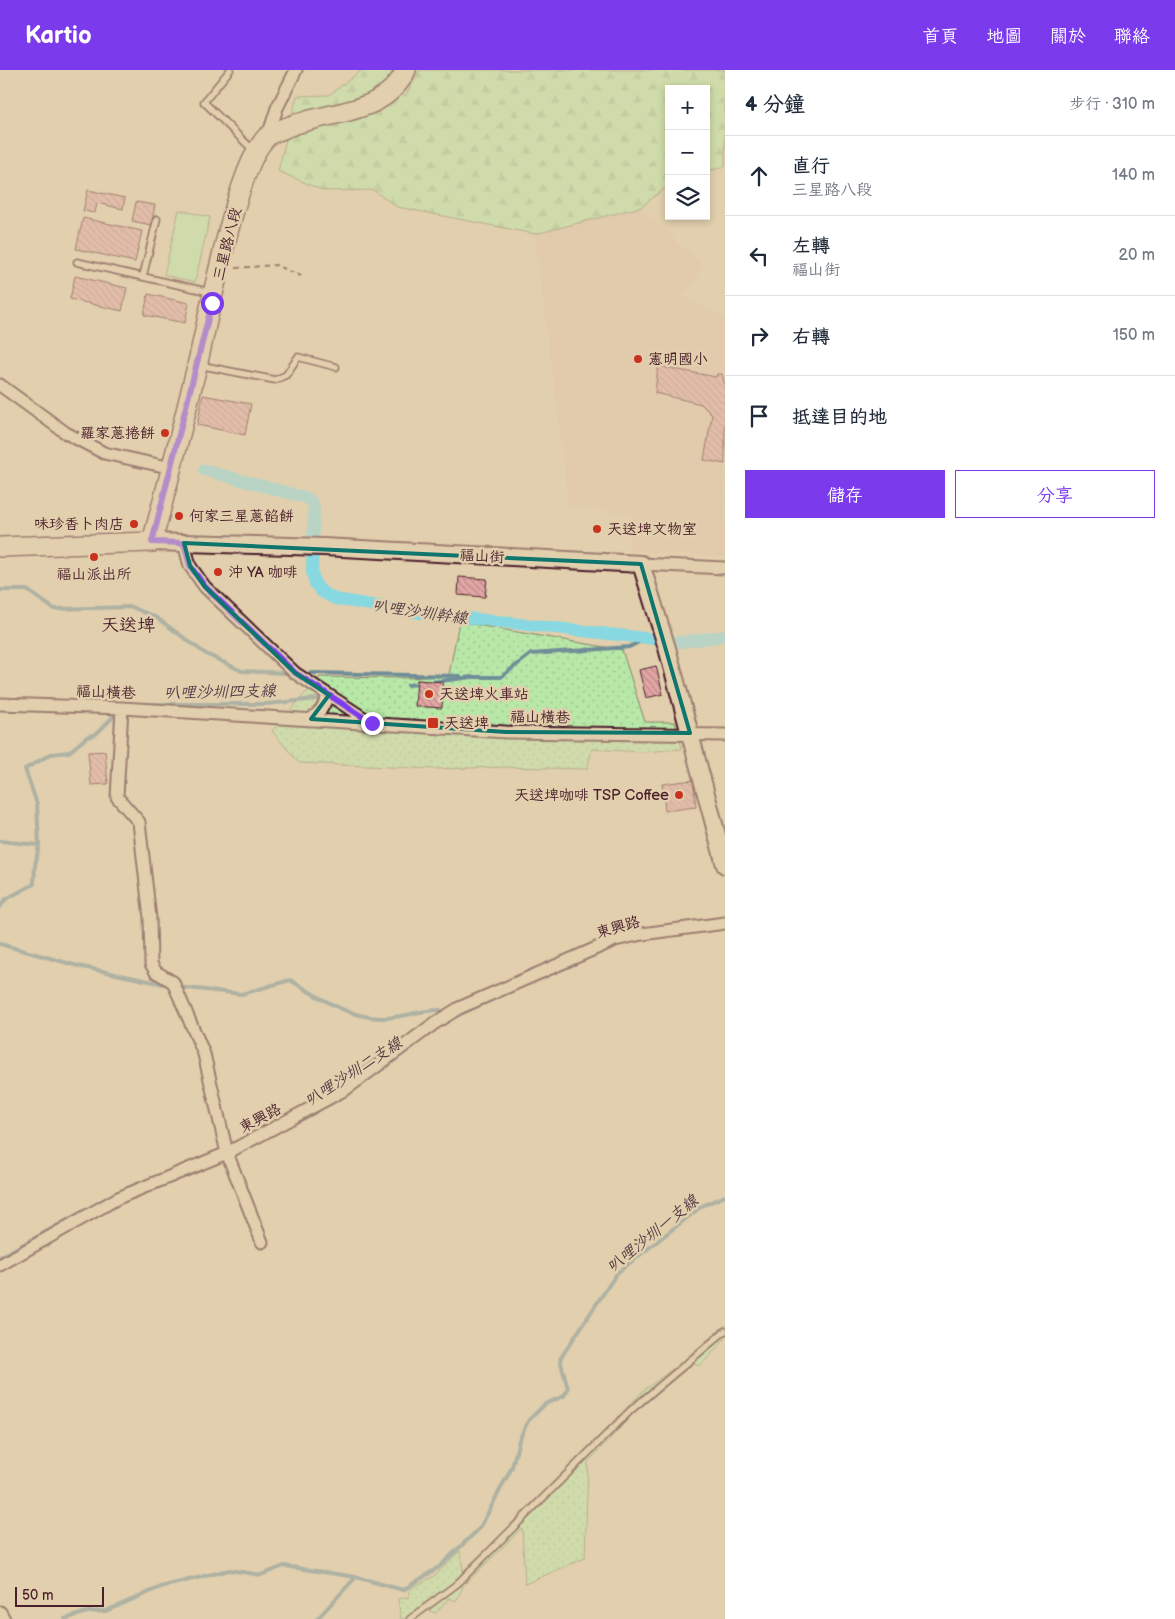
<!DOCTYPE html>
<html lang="zh-TW">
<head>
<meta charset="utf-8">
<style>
	:root { --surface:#fff; --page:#f6f6f7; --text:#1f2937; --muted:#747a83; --line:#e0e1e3; --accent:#7c3aed }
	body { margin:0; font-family:"Balsamiq Sans","LXGW WenKai TC",sans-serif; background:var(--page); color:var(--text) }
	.controls { position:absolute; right:15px; top:15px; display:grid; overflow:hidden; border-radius:0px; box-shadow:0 2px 8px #0003 }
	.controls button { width:45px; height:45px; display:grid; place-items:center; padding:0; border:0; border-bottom:1px solid var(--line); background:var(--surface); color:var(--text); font:25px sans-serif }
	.scale { position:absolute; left:15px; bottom:12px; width:89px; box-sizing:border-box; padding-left:5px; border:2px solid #4a1f2b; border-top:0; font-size:14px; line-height:18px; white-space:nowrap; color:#4a1f2b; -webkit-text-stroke:4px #e2cfad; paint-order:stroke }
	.stop { position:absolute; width:15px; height:15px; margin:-11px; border:4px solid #7c3aed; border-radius:50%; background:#fff }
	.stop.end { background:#7c3aed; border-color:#fff; box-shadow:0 1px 5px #0008 }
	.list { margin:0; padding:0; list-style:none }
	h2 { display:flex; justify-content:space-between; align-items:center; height:65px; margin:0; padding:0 20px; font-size:21px }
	h2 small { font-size:16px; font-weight:400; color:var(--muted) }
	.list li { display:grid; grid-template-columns:32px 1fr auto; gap:15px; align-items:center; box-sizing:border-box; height:80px; padding:0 20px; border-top:1px solid var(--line) }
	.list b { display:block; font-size:19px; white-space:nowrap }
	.list p { margin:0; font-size:16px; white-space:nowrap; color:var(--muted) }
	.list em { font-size:16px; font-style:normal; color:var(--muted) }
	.actions { display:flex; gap:10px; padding:15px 20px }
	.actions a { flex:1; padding:11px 0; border:1px solid var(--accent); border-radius:0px; text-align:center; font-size:18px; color:var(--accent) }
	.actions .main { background:var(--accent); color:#fff }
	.icon { flex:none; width:28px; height:28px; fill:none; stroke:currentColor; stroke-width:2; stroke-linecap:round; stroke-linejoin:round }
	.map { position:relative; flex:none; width:725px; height:1549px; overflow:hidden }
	header { display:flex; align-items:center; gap:30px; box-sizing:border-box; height:70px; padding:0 25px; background:var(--accent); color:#fff }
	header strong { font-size:24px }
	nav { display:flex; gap:28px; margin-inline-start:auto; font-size:18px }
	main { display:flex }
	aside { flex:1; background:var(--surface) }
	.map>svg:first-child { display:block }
	.built { fill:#e2c3aa }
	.grass { fill:url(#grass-dots); stroke:#818469; fill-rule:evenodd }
	.forest { fill:url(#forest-firs); stroke:#818469 }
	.pitch { fill:#b8e8a7; stroke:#818469 }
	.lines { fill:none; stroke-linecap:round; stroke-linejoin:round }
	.stream { stroke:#6f8e98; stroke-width:4 }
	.canal { stroke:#87d8e1; stroke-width:12 }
	.building { fill:url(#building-back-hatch); stroke:#4a1f2b }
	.lane-casing { stroke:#4a1f2b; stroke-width:9 }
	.street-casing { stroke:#4a1f2b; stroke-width:15 }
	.secondary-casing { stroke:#4a1f2b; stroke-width:20 }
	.primary-casing { stroke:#4a1f2b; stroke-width:22 }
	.path { stroke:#4a1f2b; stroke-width:2; stroke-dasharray:5 4; stroke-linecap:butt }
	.lane { stroke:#e2cfad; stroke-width:5.5 }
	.street { stroke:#e2cfad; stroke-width:11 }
	.secondary { stroke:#e2cfad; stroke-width:16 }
	.primary { stroke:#e2cfad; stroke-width:19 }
	.route { stroke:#7c3aed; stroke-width:6 }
	.marked { fill:none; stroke:#0f766e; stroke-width:4; stroke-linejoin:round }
	.poi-dot { fill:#c8321e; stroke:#e2cfad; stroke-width:2 }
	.labels { text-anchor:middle; stroke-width:5; stroke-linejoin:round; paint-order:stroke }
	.street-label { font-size:15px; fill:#4a1f2b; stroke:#e2cfad }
	.poi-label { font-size:15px; fill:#4a1f2b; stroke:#e2cfad; text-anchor:start }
	.water-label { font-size:16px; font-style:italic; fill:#533b46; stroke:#e2cfad }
	.quarter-label { font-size:18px; fill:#4a1f2b; stroke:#e2cfad }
</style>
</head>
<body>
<header>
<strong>Kartio</strong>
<nav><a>首頁</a><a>地圖</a><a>關於</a><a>聯絡</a></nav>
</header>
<main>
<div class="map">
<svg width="725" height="1549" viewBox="0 0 725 1549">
	<defs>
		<pattern id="grass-dots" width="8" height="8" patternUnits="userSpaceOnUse" patternTransform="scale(1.25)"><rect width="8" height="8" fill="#b8e8a7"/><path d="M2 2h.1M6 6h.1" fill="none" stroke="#a0c790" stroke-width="1.8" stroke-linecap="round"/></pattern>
		<pattern id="forest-firs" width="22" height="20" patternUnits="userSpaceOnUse" patternTransform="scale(1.25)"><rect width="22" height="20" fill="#b8e8a7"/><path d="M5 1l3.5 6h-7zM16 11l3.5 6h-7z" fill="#a0c790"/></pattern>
		<pattern id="building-back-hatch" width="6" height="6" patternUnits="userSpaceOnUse" patternTransform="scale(1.25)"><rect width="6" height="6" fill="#e2a7a4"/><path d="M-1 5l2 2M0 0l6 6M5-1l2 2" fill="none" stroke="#b98786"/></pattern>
	</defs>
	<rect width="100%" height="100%" fill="#e2cfad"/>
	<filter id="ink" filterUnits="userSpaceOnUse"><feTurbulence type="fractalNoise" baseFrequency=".02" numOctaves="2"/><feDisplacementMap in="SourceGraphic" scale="10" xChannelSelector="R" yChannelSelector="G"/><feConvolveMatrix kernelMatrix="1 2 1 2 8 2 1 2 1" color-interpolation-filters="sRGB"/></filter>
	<g filter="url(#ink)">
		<path class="built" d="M641 137 703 197 683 226 725 248V487L629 480 631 445 569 435 535 164Z"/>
		<path class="grass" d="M459 552 622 580 645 652H675L682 679 643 682 592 679 587 699 504 697 436 699 299 693 272 661 320 607 410 608 449 605ZM417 610 443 612 441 638 416 636Z
			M725 1255V1269C715 1278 710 1288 699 1296L694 1293 634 1343 588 1392 585 1488 525 1514 522 1458 464 1515 456 1531 449 1528 436 1543 428 1540 416 1549H401L398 1529 409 1527 410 1519 434 1506 460 1481 463 1501 522 1446 644 1320 685 1290Z"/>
		<path class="forest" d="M362 0H398L392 19 405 26 420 0H725V97L706 101V19H669V115L641 137 535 164 397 137 373 120 324 121 278 101 297 26 329 25Z"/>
		<path class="pitch" d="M179 140 210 147 195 212 164 205Z"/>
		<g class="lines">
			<path class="stream" d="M0 520H27L54 539 132 537 157 548 206 584 242 601 285 603
				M311 603 460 606
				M432 612 472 607H501L531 584 629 577 647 568
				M408 615 420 614
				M140 634H267L316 629
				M0 771 39 775 37 734 25 699 51 684 69 682 87 667 96 664 119 641
				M0 837 6 829 34 814 35 796 39 775
				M0 874 78 896 168 915
				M178 917 242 924 290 910C322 929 355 953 394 947 411 945 422 940 440 940
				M454 947 555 902
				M359 1016 412 977
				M299 1051 341 1028
				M124 1130 138 1125
				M0 1187 82 1142
				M65 1549 87 1542 106 1541 161 1517 229 1500 261 1505 284 1496 356 1507 403 1520 439 1497 480 1458 512 1397 519 1370 528 1351 545 1334 564 1326 568 1319 560 1289 617 1203 702 1136 725 1126
				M317 1549 356 1507"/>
			<path class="canal" d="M204 400 307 428 314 435 312 502 315 514 322 522 335 529 413 542 681 572 725 566"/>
		</g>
		<path class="building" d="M88 120 125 128 123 139 97 133 95 143 83 141Z
			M136 132 155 135 151 155 132 151Z
			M83 148 142 161 135 192 76 179Z
			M75 206 127 218 122 241 70 229Z
			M148 224 189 233 185 253 144 245Z
			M658 296 716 307 717 304H722L725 315V394L704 390 712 345 701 334 655 323Z
			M203 325 251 334 245 365 197 355Z
			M459 507 487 509 485 527 458 525Z
			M656 596 663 624 646 628 639 600Z
			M417 610 443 612 442 638 415 636Z
			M105 681 108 714 91 715 88 682Z
			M693 710 696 737 665 741 662 714Z"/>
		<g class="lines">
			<defs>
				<path id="lane" d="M230 0 204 32 254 81
					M77 192 210 222
					M143 206 157 149
					M199 295 275 310 286 305 298 287 336 297
					M410 1549 457 1514 631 1340 725 1261"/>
				<path id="street" d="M268 66 277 38 296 0
					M0 315 66 363 104 383 172 398
					M184 473 190 496 205 517 295 603 370 652
					M641 494 725 498
					M0 634 122 638 506 662 725 665
					M122 638 117 727 139 752 150 848 151 894 156 902 173 912 204 984 227 1083 262 1172
					M311 649 321 640 329 625
					M0 1195 118 1128 227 1083 346 1019 435 953 459 938 615 870 642 864 725 853
					M0 1542 4 1549"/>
				<path id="secondary" d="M152 472 324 477 641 494 667 578 725 795"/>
				<path id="primary" d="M0 477 152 472C168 413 183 354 197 296 208 251 237 91 268 66 272 62 280 61 285 58 327 40 384 47 406 0"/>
			</defs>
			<use href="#lane" class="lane-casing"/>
			<use href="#street" class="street-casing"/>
			<use href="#secondary" class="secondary-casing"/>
			<use href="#primary" class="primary-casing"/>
			<path class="path" d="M236 198 276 195 301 206"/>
			<use href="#lane" class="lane"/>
			<use href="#street" class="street"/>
			<use href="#secondary" class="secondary"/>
			<use href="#primary" class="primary"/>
		</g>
	</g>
	<g class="lines" filter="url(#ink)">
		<path class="route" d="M212 233 152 472 184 473 190 496 205 517 295 603 372 653"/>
	</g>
	<path d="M0 0H725V1549H0ZM184 473 641 494 690 663 506 662 311 649 329 625 295 603 205 517 190 496Z" fill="#e2cfad" fill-opacity=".55" fill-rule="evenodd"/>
	<path class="marked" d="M184 473 641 494 690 663 506 662 311 649 329 625 295 603 205 517 190 496Z"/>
	<g class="poi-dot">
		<circle cx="638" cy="289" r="5"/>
		<circle cx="165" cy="363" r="5"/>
		<circle cx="179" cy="446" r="5"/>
		<circle cx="134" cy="454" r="5"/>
		<circle cx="597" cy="459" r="5"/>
		<circle cx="94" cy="487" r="5"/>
		<circle cx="218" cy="502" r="5"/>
		<circle cx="429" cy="624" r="5"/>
		<rect x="427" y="647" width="12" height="12" rx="2.5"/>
		<circle cx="679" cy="725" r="5"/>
	</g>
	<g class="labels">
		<g class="street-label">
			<text transform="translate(227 174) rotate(-76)" y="5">三星路八段</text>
			<text transform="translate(482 486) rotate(3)" y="5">福山街</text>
			<text transform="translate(106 622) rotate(2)" y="5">福山橫巷</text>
			<text transform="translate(540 647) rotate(1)" y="5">福山橫巷</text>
			<text transform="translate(618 857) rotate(-16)" y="5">東興路</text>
			<text transform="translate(260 1048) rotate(-28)" y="5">東興路</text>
		</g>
		<g class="poi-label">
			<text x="648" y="294">憲明國小</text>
			<text x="155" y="368" text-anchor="end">羅家蔥捲餅</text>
			<text x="189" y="451">何家三星蔥餡餅</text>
			<text x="124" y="459" text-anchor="end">味珍香卜肉店</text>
			<text x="607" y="464">天送埤文物室</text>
			<text x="228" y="507">沖 YA 咖啡</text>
			<text x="94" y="509" text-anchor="middle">福山派出所</text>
			<text x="439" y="629">天送埤火車站</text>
			<text x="444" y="658">天送埤</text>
			<text x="669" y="730" text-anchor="end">天送埤咖啡 TSP Coffee</text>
		</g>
		<g class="water-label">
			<text transform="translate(420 541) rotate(8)" y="6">叭哩沙圳幹線</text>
			<text transform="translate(220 621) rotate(-1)" y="6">叭哩沙圳四支線</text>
			<text transform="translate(353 1001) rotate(-33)" y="6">叭哩沙圳二支線</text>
			<text transform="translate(652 1163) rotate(-39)" y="6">叭哩沙圳一支線</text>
		</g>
		<g class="quarter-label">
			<text x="128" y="561">天送埤</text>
		</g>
	</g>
</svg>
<div class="controls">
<button>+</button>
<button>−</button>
<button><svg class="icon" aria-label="layers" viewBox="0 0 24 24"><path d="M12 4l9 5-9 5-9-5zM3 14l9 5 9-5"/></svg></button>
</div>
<div class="scale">50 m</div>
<div class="stop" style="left:212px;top:233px"></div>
<div class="stop end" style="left:372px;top:653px"></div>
</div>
<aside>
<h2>4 分鐘<small>步行 · 310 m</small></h2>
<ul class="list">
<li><svg class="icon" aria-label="ahead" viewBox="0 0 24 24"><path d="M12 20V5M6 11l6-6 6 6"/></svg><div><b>直行</b><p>三星路八段</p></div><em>140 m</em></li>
<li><svg class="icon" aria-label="left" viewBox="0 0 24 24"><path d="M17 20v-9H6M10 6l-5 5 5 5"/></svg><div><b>左轉</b><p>福山街</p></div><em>20 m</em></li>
<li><svg class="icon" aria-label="right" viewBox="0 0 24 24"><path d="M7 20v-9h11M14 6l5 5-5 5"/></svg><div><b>右轉</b></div><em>150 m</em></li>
<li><svg class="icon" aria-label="arrive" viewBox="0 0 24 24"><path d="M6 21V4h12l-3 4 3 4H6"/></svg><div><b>抵達目的地</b></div></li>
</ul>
<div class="actions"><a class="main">儲存</a><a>分享</a></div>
</aside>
</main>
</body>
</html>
